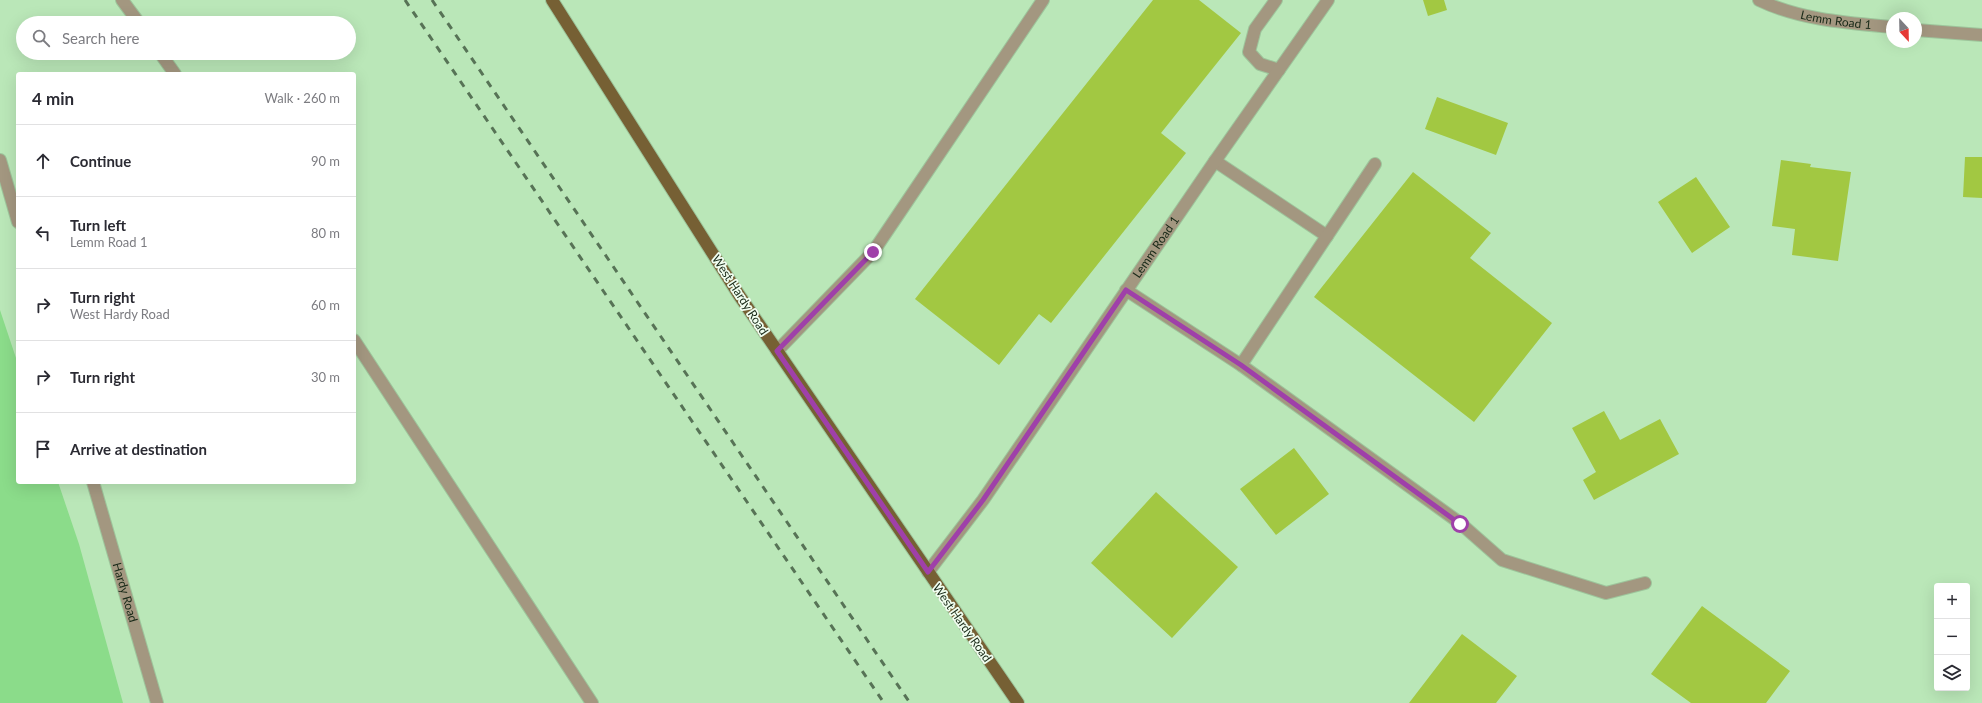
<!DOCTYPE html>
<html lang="en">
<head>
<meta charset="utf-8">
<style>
	:root { --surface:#fff; --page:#f7f7f7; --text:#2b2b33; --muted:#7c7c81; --line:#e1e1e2 }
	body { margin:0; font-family:Lato,sans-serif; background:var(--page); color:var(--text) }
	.controls { position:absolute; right:12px; bottom:12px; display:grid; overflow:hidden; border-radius:4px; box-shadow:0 4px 16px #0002 }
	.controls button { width:36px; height:36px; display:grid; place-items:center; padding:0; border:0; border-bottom:1px solid var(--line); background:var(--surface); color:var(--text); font:20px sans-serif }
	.compass { position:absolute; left:1886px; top:12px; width:36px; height:36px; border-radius:50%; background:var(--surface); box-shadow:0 4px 16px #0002; rotate:158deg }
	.stop { position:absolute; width:12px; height:12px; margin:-9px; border:3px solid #9f40a9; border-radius:50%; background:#fff }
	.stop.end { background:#9f40a9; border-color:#fff; box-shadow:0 1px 4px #0008 }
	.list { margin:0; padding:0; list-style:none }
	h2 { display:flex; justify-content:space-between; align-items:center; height:52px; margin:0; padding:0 16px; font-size:17px }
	h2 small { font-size:13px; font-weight:400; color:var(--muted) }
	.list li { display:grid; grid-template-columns:26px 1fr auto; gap:12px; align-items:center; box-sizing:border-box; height:72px; padding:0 16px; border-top:1px solid var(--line) }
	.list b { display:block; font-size:15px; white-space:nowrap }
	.list p { margin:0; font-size:13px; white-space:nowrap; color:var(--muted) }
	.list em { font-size:13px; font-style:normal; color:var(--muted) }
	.icon { flex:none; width:22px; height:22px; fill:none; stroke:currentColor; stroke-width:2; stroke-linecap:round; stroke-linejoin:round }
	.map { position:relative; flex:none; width:1982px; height:703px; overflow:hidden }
	.search { position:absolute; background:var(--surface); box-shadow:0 4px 16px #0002; left:16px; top:16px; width:340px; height:44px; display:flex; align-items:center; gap:10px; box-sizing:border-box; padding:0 14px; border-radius:22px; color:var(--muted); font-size:15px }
	.panel { position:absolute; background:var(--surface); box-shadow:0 4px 16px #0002; left:16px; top:72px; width:340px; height:412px; border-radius:4px }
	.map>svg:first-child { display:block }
	.green { fill:#8bdc8a }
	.building { fill:#a2c842 }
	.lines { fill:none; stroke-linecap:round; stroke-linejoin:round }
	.minor-casing { stroke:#9dc59b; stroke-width:14 }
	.major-casing { stroke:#9dc59b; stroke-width:14 }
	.minor { stroke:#a39780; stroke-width:12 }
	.major { stroke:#766034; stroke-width:12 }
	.rail { stroke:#577356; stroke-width:3; stroke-dasharray:7 7; stroke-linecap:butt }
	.route { stroke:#9f40a9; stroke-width:5 }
	.labels { text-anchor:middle; stroke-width:3.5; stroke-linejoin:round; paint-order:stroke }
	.street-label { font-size:12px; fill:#182917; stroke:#f1fef0 }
</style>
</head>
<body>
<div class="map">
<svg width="1982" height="703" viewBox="0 0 1982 703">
	<rect width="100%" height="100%" fill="#bae7b8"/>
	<path class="green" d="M0 310 18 364V482H58L79 544 123 703H0Z"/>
	<path class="building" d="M1153 0H1199L1241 33 1161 133 1186 153 1051 323 1039 314 999 365 915 299Z
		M1423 0H1444L1447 10 1428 16Z
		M1437 97 1508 123 1496 155 1425 129Z
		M1965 157H1982V198L1963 197Z
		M1781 160 1811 164 1810 167 1851 172 1838 261 1792 255 1795 229 1772 226Z
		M1413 172 1491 233 1470 258 1552 323 1474 422 1314 297Z
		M1696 177 1730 227 1692 253 1658 202Z
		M1604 411 1620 440 1660 419 1679 454 1594 500 1583 480 1596 472 1572 428Z
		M1294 448 1329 494 1276 535 1240 489Z
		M1156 492 1238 567 1172 638 1091 563Z
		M1702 606 1790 671 1766 703H1691L1651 674Z
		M1462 634 1517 676 1496 703H1409Z"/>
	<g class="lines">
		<defs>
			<g id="minor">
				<path d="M122 0 139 23"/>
				<path d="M1276 0 1255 29 1249 52 1260 64 1279 70"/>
				<path id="s1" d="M1759 0C1800 20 1848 23 1892 27"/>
				<path d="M1916 30 1982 35"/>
				<path d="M160 53 175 74"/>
				<path d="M0 160 18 222"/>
				<path d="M1215 161 1327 236"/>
				<path d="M1126 290 1241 365 1460 523 1502 560 1606 593 1645 583"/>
				<path d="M354 340 592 703"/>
				<path d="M777 351 873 252 1043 0"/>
				<path d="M1241 365 1375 164"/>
				<path id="s2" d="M93 482 157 703"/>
				<path id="s3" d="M928 572 983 500 1215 161 1328 0"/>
			</g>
			<path id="major" d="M552 0 739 295 1018 703"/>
		</defs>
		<use href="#minor" class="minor-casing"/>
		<use href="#major" class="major-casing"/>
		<use href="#minor" class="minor"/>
		<use href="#major" class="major"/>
		<path class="rail" d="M405 0 884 703
			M432 0 910 703"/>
	</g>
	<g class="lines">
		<path class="route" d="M873 252 777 351 928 572 983 500 1126 290 1241 365 1460 524"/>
	</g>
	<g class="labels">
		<g class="street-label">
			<text dy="4" stroke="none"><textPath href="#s1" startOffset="80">Lemm Road 1</textPath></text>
			<text dy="4" stroke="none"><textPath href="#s3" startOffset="397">Lemm Road 1</textPath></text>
			<text transform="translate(740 295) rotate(57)" y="4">West Hardy Road</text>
			<text dy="4" stroke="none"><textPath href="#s2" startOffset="115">Hardy Road</textPath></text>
			<text transform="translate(962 623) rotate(55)" y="4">West Hardy Road</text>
		</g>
	</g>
</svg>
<div class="controls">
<button>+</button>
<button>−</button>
<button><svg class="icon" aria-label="layers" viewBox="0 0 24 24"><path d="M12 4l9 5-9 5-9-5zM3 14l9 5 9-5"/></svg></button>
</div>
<svg class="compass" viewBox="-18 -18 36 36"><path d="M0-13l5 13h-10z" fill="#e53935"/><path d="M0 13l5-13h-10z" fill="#7c7c81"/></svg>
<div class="stop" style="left:1460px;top:524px"></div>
<div class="stop end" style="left:873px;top:252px"></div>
<div class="search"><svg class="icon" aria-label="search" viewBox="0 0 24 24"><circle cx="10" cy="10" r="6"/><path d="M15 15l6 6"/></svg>Search here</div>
<section class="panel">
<h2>4 min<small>Walk · 260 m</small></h2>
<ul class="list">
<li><svg class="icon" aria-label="ahead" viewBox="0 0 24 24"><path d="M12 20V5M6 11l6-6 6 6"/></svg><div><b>Continue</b></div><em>90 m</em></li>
<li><svg class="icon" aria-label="left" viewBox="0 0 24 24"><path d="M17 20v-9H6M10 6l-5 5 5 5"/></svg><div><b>Turn left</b><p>Lemm Road 1</p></div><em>80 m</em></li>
<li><svg class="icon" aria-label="right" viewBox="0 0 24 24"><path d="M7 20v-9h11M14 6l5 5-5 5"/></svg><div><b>Turn right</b><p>West Hardy Road</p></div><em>60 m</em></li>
<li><svg class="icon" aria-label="right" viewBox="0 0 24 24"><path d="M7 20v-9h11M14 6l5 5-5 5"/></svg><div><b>Turn right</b></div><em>30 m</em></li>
<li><svg class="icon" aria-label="arrive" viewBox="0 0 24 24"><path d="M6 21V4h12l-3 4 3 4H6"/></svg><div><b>Arrive at destination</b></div></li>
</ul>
</section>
</div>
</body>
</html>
